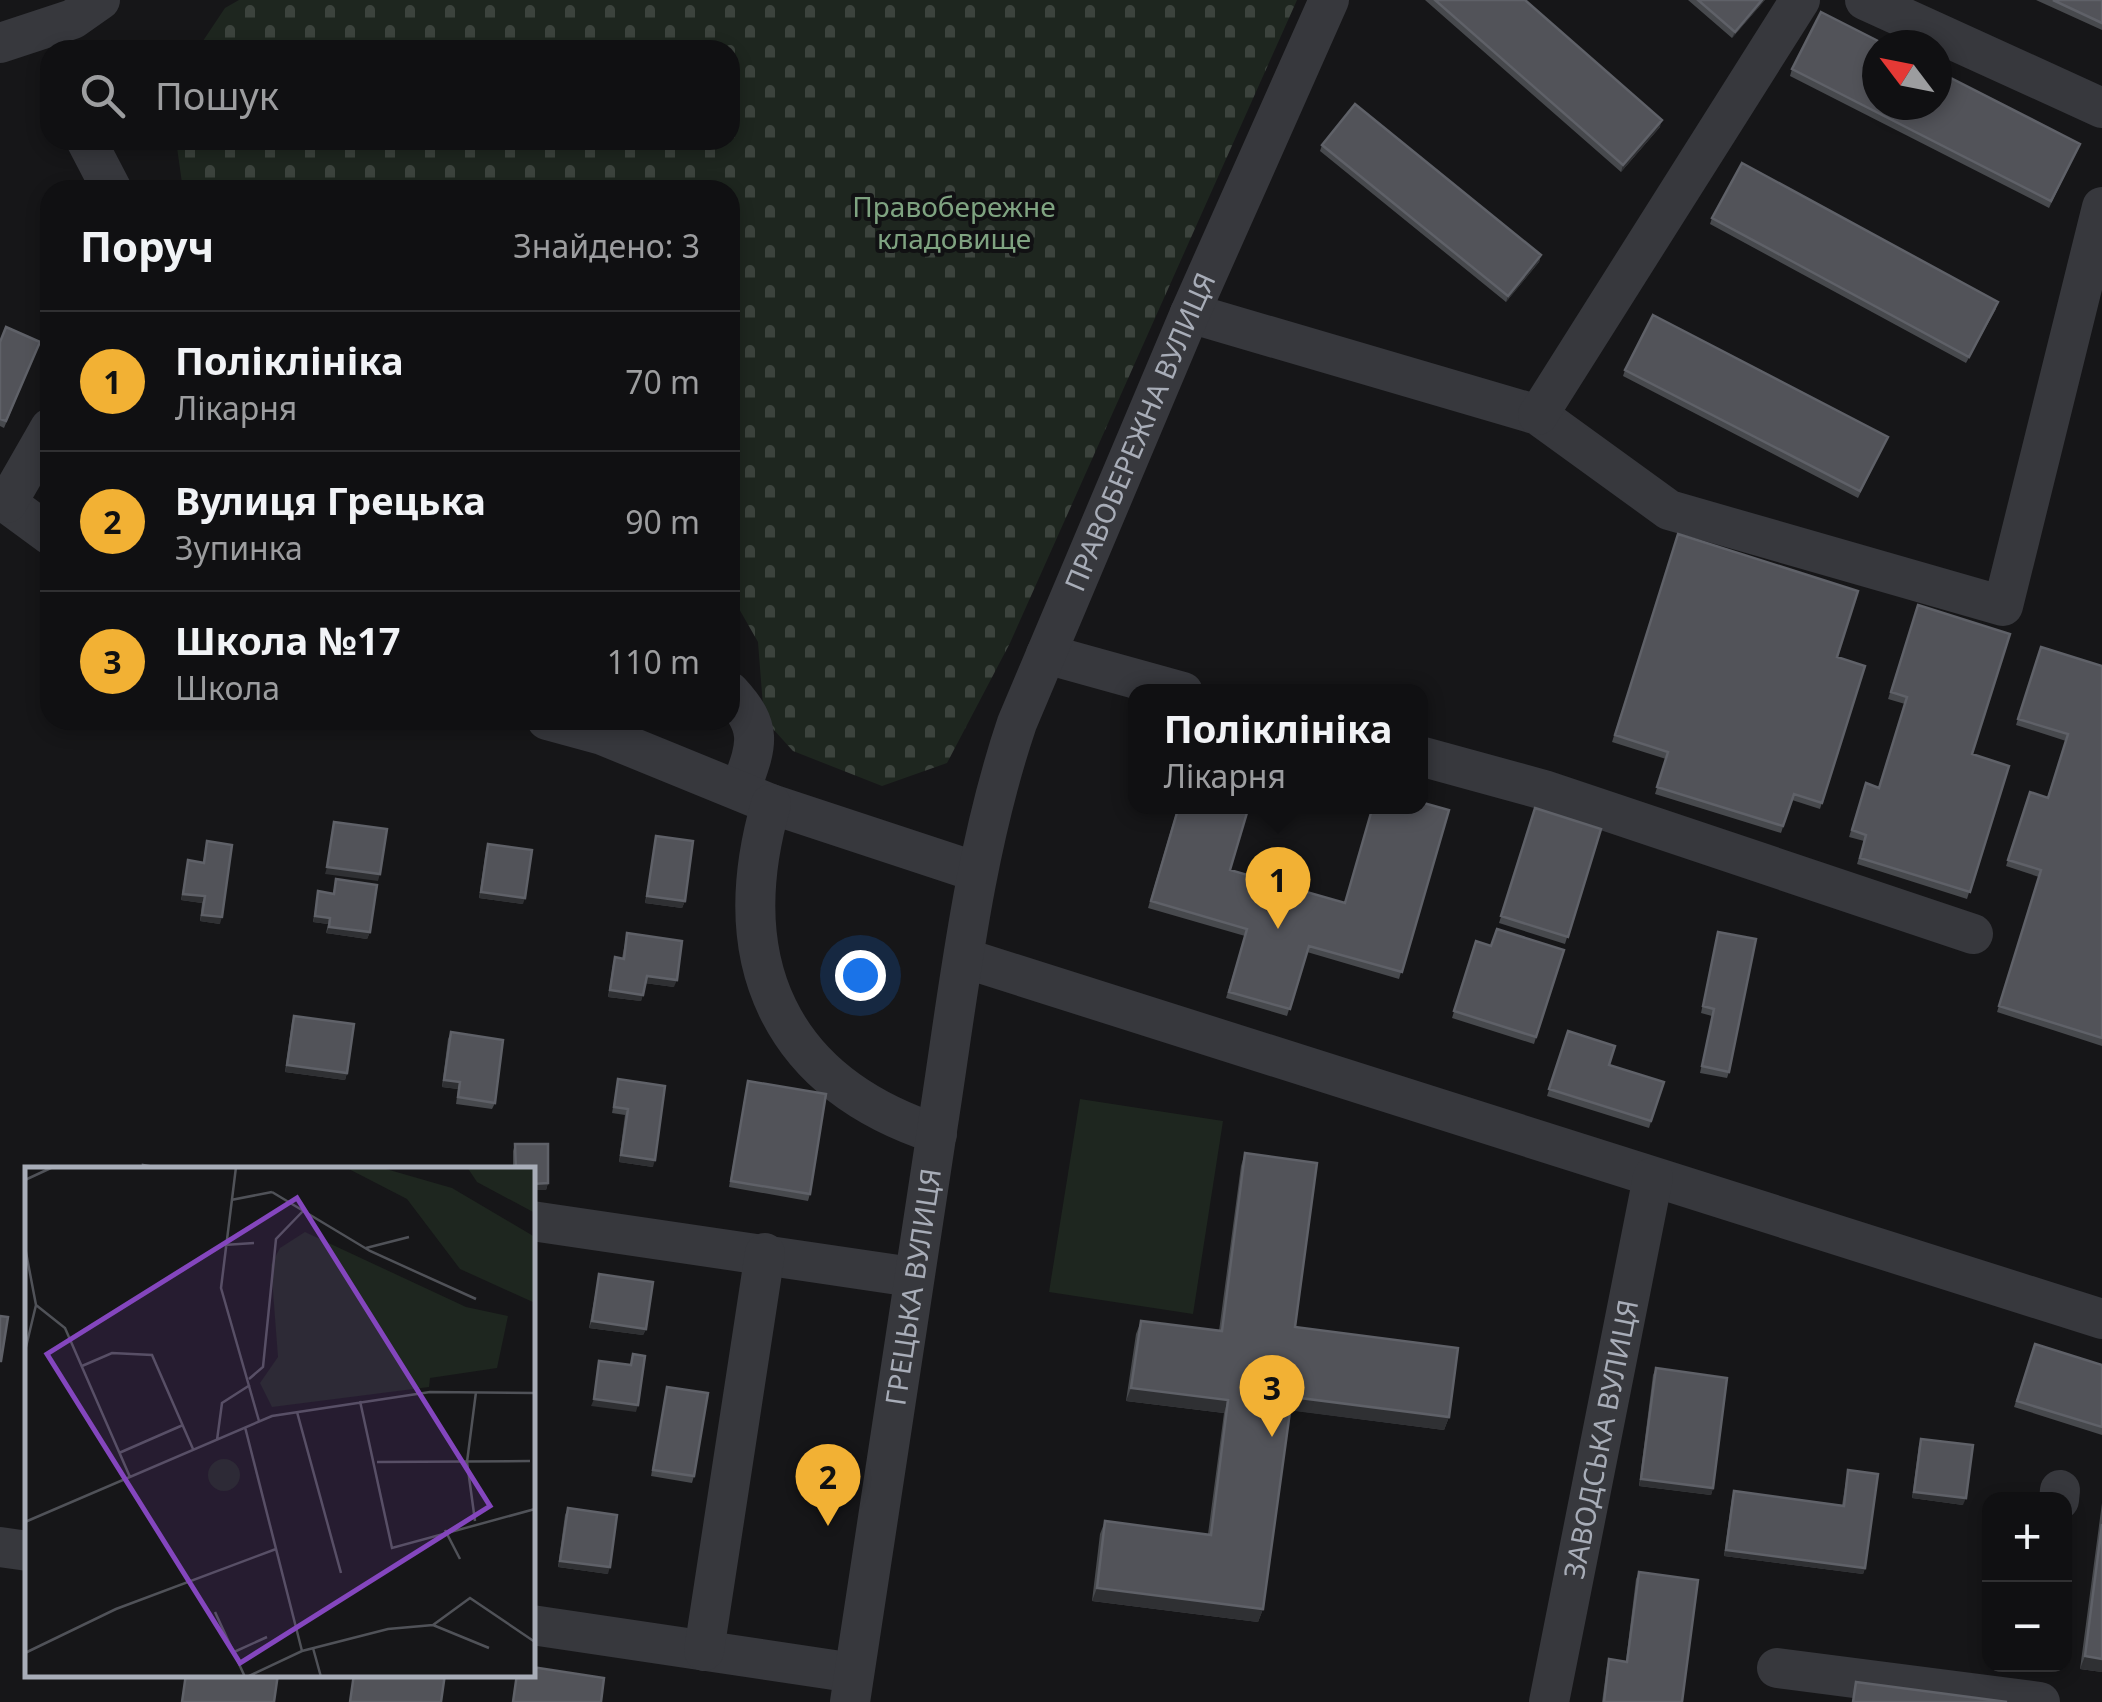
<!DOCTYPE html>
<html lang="uk">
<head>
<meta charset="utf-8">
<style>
	:root { --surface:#101012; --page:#1e1e20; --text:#f1f3f6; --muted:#9c9d9f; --line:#303032; --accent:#f2b134 }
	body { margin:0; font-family:"Noto Sans",sans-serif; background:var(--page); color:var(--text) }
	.controls { position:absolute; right:30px; bottom:30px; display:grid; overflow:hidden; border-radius:20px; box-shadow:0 5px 15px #0003 }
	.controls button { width:90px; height:90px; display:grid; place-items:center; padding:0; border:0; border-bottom:2px solid var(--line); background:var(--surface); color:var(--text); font:50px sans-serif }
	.compass { position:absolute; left:1862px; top:30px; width:90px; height:90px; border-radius:50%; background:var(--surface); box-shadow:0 5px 15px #0003; rotate:302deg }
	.you { position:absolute; left:860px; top:975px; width:35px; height:35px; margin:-25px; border:8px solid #fff; border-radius:50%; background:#1a73e8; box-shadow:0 0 0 15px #1a73e833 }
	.badge { display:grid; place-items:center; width:65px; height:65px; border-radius:50%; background:var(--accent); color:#111; font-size:32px; font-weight:700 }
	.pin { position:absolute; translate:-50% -82px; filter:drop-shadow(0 2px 5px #0008) }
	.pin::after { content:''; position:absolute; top:52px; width:35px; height:30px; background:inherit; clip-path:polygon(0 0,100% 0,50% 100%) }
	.popup { position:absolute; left:1128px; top:684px; width:300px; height:130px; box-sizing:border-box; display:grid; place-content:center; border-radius:20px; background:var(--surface); filter:drop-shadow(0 2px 8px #0005); font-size:32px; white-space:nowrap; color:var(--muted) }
	.popup b { font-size:38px; color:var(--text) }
	.popup::after { content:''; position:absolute; left:50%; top:100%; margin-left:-20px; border:20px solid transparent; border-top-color:var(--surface) }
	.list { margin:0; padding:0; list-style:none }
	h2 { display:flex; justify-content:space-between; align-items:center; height:130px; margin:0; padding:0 40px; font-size:42px }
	h2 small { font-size:32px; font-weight:400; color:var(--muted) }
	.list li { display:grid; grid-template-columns:65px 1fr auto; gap:30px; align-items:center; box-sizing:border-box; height:140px; padding:0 40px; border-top:2px solid var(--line) }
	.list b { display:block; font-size:38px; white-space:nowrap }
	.list p { margin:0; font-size:32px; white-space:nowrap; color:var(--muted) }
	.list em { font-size:32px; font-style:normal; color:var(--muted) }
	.icon { flex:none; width:55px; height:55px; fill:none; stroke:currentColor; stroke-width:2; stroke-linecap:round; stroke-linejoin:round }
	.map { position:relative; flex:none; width:2102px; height:1702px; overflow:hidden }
	.search { position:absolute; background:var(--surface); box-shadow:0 5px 15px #0003; left:40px; top:40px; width:700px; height:110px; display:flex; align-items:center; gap:25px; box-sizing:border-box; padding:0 35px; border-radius:30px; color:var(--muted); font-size:38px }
	.panel { position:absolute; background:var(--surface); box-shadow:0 5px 15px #0003; left:40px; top:180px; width:700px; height:550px; border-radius:30px }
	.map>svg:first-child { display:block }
	.green { fill:#1e261f }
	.cemetery { fill:url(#cemetery-stones) }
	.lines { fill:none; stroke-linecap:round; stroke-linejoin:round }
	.minor { stroke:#37383d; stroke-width:40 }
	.wall { fill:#47494d }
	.shaded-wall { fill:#2f3033 }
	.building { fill:#525359; stroke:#5f6168; stroke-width:2.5 }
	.labels { text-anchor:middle; stroke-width:8; stroke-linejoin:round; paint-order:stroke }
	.park-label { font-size:28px; fill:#7fa381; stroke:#111113 }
	.street-label { font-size:28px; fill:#a8adb8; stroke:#111113 }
	.inset-road { fill:none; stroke:#505258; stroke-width:2.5 }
	.view { fill:#8446be; fill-opacity:0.15; stroke:#8446be; stroke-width:5 }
	.inset-edge { fill:none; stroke:#a8adb8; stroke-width:5 }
</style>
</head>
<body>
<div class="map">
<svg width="2102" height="1702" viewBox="0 0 2102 1702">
	<defs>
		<pattern id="cemetery-stones" width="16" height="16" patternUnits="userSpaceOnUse" patternTransform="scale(2.5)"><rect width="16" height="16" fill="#1e261f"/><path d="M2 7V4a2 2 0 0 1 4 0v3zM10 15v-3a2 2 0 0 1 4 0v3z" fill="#3c433d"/></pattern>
	</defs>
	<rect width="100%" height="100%" fill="#161618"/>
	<path class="green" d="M1080 1099 1223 1121 1193 1314 1049 1292Z"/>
	<path class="cemetery" d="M239 0H1297L1010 643 947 763 882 786 793 751 764 719 758 642 730 593V190H183L176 140H730V50H197L225 8Z"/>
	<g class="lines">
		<g class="minor">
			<path d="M1865 0 2102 108"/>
			<path d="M0 43 73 19 100 0"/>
			<path d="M86 140 112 190"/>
			<path d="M1190 313 1538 415 1669 510 2003 606 2102 207"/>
			<path d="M1538 415 1800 0"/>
			<path d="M0 498 50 535"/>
			<path d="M7 503 50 428"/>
			<path d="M1046 654 1183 692"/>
			<path d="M730 692C765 730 756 746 740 791"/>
			<path d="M547 720 602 735 771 804 977 872"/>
			<path d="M1420 756 1544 790 1973 934"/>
			<path d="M771 804C726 960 778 1082 937 1134"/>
			<path d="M964 958 2102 1319"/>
			<path d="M532 1221 912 1277"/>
			<path d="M2059 1500 2060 1490"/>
			<path d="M0 1547 28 1551"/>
			<path d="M532 1625 854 1673"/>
			<path d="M704 1651 765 1253"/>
			<path d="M1777 1668 2040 1702"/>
			<path id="s1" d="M850 1702C879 1509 909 1317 938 1124 959 989 973 853 1017 723L1190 313 1329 0"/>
			<path id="s2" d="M1549 1702 1653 1177"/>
		</g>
	</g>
	<path class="wall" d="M1425 0H1525L1660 127 1621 172Z
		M1688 0H1765L1732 38Z
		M2036 0H2102V30Z
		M1792 69 2080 144 2049 208 1790 76Z
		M1322 145 1541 255 1539 262 1506 302 1320 151Z
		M1712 218 1996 309 1966 363 1710 224Z
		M0 342H40L4 428 0 426Z
		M1625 370 1888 437 1858 498 1623 376Z
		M1678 534 1837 657 1865 666 1820 809 1792 800 1781 833 1655 794 1666 759 1612 742Z
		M1918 605 1972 754 2009 766 1967 899 1857 864 1864 841 1849 837 1866 783 1879 788 1905 704 1888 699Z
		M2041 647 2102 666V1046L1997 1012 2039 877 2006 866 2030 792 2047 798 2066 741 2016 725Z
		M1178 806 1230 870 1345 903 1449 810 1399 979 1307 952 1287 1016 1226 998 1245 936 1148 908Z
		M1535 808 1601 829 1565 944 1499 923Z
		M656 836 685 901 682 908 645 903Z
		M207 841 220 924 200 921 202 903 181 900 188 860 203 862Z
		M488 844 523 904 479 898 486 850Z
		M336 879 370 932 367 939 326 933 328 924 313 922 318 891 333 893Z
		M1718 932 1729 1072 1727 1078 1700 1073 1712 1016 1701 1013Z
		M627 933 674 987 645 983 641 1001 608 997 613 964 615 957 622 958Z
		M1476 941 1491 946 1564 950 1534 1044 1452 1018Z
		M294 1016 347 1073 345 1080 285 1072 292 1022Z
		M1568 1031 1609 1065 1664 1082 1649 1128 1547 1096Z
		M451 1032 495 1103 492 1109 456 1104 458 1089 442 1087 448 1039Z
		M618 1079 653 1167 619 1162 625 1115 612 1113Z
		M748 1081 810 1194 808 1201 729 1187Z
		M515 1144 548 1183 546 1190H532V1170H513V1151Z
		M1245 1153 1295 1327 1449 1417 1444 1430 1290 1410 1263 1609 1258 1622 1092 1601 1100 1534 1105 1521 1208 1534 1224 1413 1126 1401 1136 1334 1141 1321 1219 1331 1241 1166Z
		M599 1274 646 1329 643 1335 589 1328Z
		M2035 1344 2102 1365V1435L2014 1407Z
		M1656 1368 1713 1488 1711 1495 1639 1486 1653 1375Z
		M667 1387 694 1476 692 1483 651 1476Z
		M1921 1439 1963 1505 1912 1498 1919 1445Z
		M1848 1470 1865 1568 1863 1574 1724 1556 1732 1498 1734 1491 1842 1505Z
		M2102 1503V1672L2080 1669Z
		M568 1508 608 1574 558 1567 565 1515Z
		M1639 1572 1682 1702H1602L1607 1666 1609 1659 1626 1661 1636 1579Z"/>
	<path class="shaded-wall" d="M1762 0H1765L1732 38 1735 32Z
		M1662 120 1660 127 1621 172 1623 165Z
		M1541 255 1539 262 1506 302 1508 296Z
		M327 867 380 874 378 881 325 874Z
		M481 892 525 898 523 904 479 898Z
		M183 894 205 896 202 903 181 900Z
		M647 896 685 901 682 908 645 903Z
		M202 915 222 917 220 924 200 921Z
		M315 916 330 918 328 924 313 922Z
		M329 927 370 932 367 939 326 933Z
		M647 976 677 980 674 987 644 983Z
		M610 990 643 995 641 1001 608 997Z
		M287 1065 347 1073 345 1080 285 1072Z
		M444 1080 460 1082 458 1089 442 1087Z
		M621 1155 655 1160 653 1167 619 1162Z
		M548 1183 546 1190H532V1184Z
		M592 1321 646 1329 643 1335 589 1328Z
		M1131 1388 1228 1400 1224 1413 1126 1401Z
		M1292 1397 1449 1417 1444 1430 1287 1410Z
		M594 1399 638 1405 636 1412 591 1406Z
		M1641 1479 1713 1488 1711 1495 1639 1486Z
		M1914 1492 1966 1498 1963 1505 1912 1498Z
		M1726 1550 1865 1568 1863 1574 1724 1556Z
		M560 1561 610 1567 608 1574 558 1567Z
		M1097 1588 1263 1609 1258 1622 1092 1601Z
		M2085 1656 2102 1659V1672L2080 1669Z"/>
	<path class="building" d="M1435 0H1525L1662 120 1623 165Z
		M1698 0H1762L1735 32Z
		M2053 0H2102V23Z
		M1821 12 1886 45H1877V105H1937V71L2080 144 2051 201 1792 69Z
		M1355 104 1541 255 1508 296 1322 145Z
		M1742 163 1998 302 1969 357 1712 218Z
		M1653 315 1888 437 1860 491 1625 370Z
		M6 327 40 342 6 421 0 419V342Z
		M1678 534 1858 591 1837 657 1865 666 1822 803 1794 794 1783 826 1657 787 1668 752 1615 735Z
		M1918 605 2010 634 1972 754 2009 766 1970 892 1860 858 1866 835 1852 830 1866 783 1879 788 1907 697 1891 692Z
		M2041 647 2102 666V1038L1999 1006 2041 870 2008 860 2030 792 2048 798 2068 734 2018 719Z
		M1420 802 1449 810 1402 972 1309 946 1290 1009 1229 992 1247 929 1151 901 1179 806H1249L1230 870 1345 903 1373 806H1420Z
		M1535 808 1601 829 1568 937 1501 916Z
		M334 822 387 829 380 874 327 867Z
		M656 836 693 841 685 901 647 896Z
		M207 841 232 845 222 917 202 915 205 896 183 894 188 860 204 863Z
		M488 844 532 850 525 898 481 892Z
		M336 879 377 885 370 932 329 927 330 918 315 916 318 891 334 894Z
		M1497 929 1564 950 1536 1037 1454 1011 1476 941 1491 946Z
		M1718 932 1756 939 1729 1072 1702 1066 1714 1009 1703 1006Z
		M627 933 682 941 677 980 647 976 643 995 610 990 615 957 624 959Z
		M294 1016 354 1024 347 1073 287 1065Z
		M1568 1031 1615 1046 1609 1065 1664 1082 1651 1121 1549 1089Z
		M451 1032 503 1040 495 1103 458 1097 460 1082 444 1080Z
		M618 1079 665 1086 655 1160 621 1155 628 1109 614 1107Z
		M748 1081 826 1094 810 1194 731 1181Z
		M515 1144H548V1183L532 1184V1170H516Z
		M1245 1153 1317 1163 1295 1327 1458 1348 1449 1417 1292 1397 1263 1609 1097 1588 1105 1521 1211 1535 1228 1400 1131 1388 1141 1321 1222 1331Z
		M143 1165 172 1170H143Z
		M599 1274 653 1282 646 1329 592 1321Z
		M0 1316 8 1317 1 1361H0Z
		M2035 1344 2102 1365V1427L2017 1401Z
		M633 1354 645 1356 638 1405 594 1399 599 1361 631 1365Z
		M1656 1368 1727 1378 1713 1488 1641 1479Z
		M667 1387 708 1393 694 1476 653 1470Z
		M1921 1439 1973 1445 1966 1498 1914 1492Z
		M1848 1470 1878 1474 1865 1568 1726 1550 1734 1491 1844 1506Z
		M568 1508 617 1515 610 1567 560 1561Z
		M2102 1524V1659L2085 1656Z
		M1639 1572 1698 1580 1682 1702H1604L1609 1659 1627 1662Z
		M532 1667 604 1678 601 1702H513L517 1674H532Z
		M186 1674H278L274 1702H182Z
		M354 1674H445L441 1702H350Z
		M1856 1682 2007 1702H1853Z"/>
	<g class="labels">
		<g class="park-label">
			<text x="954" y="217">Правобережне<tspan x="954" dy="32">кладовище</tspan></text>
		</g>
		<g class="street-label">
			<text dy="10" stroke="none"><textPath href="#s1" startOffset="1310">ПРАВОБЕРЕЖНА ВУЛИЦЯ</textPath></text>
			<text dy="10" stroke="none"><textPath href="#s1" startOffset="420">ГРЕЦЬКА ВУЛИЦЯ</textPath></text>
			<text dy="10" stroke="none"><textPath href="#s2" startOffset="268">ЗАВОДСЬКА ВУЛИЦЯ</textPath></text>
		</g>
	</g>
	<g transform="translate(25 1167)">
		<rect width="510" height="510" fill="#161618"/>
		<path d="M442 0H510V46L452 15ZM183 308a16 16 0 1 1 32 0a16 16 0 1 1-32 0Z" fill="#1e261f"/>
		<path d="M320 0H354L427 21 510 70V136L435 102 382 32Z" fill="#1e261f"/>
		<path d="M280 65 441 140 483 149 472 201 405 211 404 220 247 240 235 216 253 190 246 98 255 81Z" fill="#1e261f"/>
		<path class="inset-road" d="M211 0 196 121 234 254M0 13 28 0M247 25 345 84 451 132M206 33 247 25M199 78 229 76M0 80 11 138 0 184M341 81 384 70M11 138 40 161 105 310M57 199 87 186 127 188 168 282M224 212 238 200 251 72 278 44M335 234 367 381 510 342M272 245 316 406M220 260 277 484M192 273 197 236 225 218M510 278V313M94 286 158 258M352 295 505 294M450 354 442 295 451 225M0 355 247 249 405 225 510 226M420 363 435 392M190 445 220 510M408 458 464 481M288 481 296 510M209 485 242 470M0 486 91 442 251 382M222 510 277 484 363 462 408 458 445 431 510 475"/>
		<path class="view" d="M272 31 465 339 215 496 22 187Z"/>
		<rect width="510" height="510" class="inset-edge"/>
	</g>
</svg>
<div class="controls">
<button>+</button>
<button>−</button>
</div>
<svg class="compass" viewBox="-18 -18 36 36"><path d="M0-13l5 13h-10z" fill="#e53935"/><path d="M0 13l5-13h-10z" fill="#9c9d9f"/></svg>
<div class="you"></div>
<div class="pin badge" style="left:1278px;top:929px">1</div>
<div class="popup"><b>Поліклініка</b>Лікарня</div>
<div class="pin badge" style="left:828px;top:1526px">2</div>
<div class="pin badge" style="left:1272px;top:1437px">3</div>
<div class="search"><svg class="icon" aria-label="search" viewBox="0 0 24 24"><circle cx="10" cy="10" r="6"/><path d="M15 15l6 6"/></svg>Пошук</div>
<section class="panel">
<h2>Поруч<small>Знайдено: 3</small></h2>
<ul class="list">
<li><span class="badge">1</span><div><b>Поліклініка</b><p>Лікарня</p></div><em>70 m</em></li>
<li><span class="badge">2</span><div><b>Вулиця Грецька</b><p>Зупинка</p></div><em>90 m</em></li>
<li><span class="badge">3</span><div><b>Школа №17</b><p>Школа</p></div><em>110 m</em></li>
</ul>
</section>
</div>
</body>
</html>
